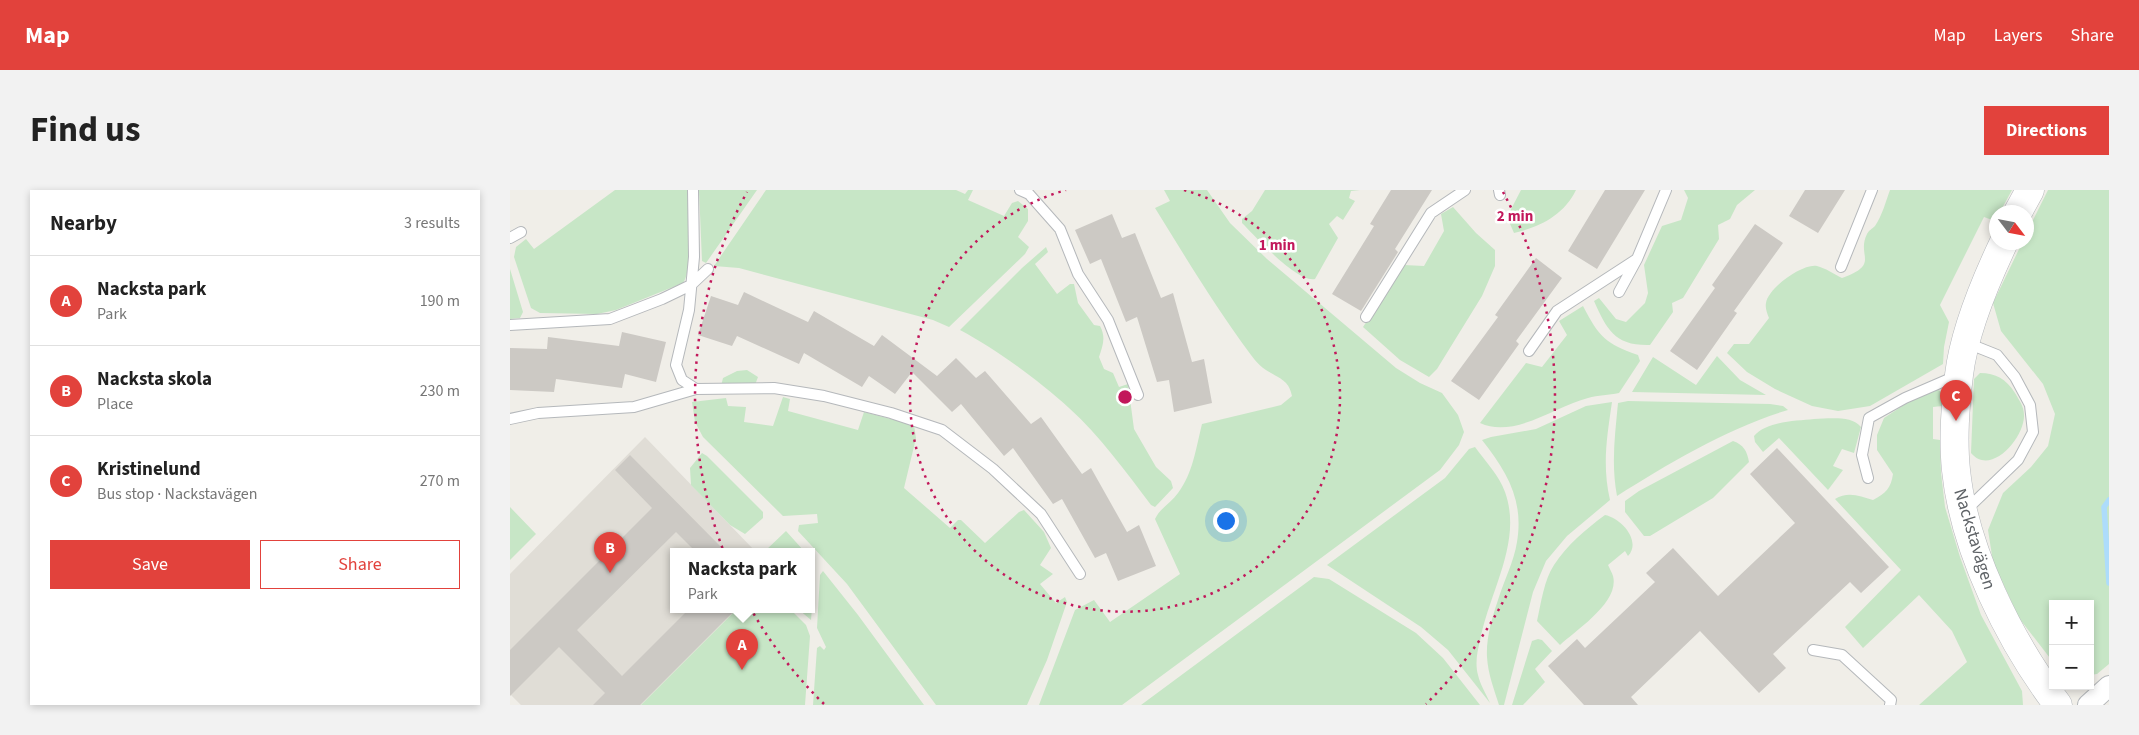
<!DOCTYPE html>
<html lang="en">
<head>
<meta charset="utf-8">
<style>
	:root { --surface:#fff; --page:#f2f2f2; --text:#222; --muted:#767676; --line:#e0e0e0; --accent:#e2423c }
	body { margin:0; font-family:"Source Sans 3",sans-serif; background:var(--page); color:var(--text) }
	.controls { position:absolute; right:15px; bottom:15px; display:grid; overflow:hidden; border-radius:0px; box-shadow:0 2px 8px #0003 }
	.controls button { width:45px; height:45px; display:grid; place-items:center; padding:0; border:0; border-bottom:1px solid var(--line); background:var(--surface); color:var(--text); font:25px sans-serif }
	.compass { position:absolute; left:1479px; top:15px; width:45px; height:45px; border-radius:50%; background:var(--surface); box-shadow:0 2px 8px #0003; rotate:122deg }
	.you { position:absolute; left:715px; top:330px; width:18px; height:18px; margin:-12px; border:4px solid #fff; border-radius:50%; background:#1a73e8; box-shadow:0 0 0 8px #1a73e833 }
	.badge { display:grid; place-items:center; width:32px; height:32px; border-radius:50%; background:var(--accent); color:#fff; font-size:16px; font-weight:700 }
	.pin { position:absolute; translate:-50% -41px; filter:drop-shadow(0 1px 2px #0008) }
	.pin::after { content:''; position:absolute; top:26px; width:18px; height:15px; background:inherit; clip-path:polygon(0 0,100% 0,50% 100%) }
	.popup { position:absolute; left:160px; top:358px; width:145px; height:65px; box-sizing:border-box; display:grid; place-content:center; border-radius:0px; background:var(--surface); filter:drop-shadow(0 1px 4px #0005); font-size:16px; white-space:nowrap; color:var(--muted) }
	.popup b { font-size:19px; color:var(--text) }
	.popup::after { content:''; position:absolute; left:50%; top:100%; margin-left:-10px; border:10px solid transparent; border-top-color:var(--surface) }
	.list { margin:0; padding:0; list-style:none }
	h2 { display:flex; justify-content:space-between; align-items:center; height:65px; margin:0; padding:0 20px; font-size:21px }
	h2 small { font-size:16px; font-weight:400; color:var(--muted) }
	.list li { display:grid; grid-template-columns:32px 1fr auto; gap:15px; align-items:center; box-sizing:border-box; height:90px; padding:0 20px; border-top:1px solid var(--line) }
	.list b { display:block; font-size:19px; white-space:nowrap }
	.list p { margin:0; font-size:16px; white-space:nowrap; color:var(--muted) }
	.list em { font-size:16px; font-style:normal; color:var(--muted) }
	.actions { display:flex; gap:10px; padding:15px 20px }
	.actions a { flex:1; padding:11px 0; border:1px solid var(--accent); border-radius:0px; text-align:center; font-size:18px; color:var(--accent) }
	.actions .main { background:var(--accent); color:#fff }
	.map { position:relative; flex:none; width:1599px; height:515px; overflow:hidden; border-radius:0px }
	header { display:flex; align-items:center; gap:30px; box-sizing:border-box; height:70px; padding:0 25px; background:var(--accent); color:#fff }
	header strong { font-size:24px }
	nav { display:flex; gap:28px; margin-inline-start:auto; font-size:18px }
	.intro { display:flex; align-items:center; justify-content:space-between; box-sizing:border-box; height:120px; padding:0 30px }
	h1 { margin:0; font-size:35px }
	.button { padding:12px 22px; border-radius:0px; background:var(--accent); color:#fff; font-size:18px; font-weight:700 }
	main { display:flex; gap:30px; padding:0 30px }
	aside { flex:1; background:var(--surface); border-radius:0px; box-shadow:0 2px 8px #0003 }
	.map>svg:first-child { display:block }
	.education { fill:#e0ddd6 }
	.green { fill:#c7e6c6 }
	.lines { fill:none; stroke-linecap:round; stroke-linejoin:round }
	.stream { stroke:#addcfb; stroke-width:5.5 }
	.building { fill:#ccc9c4 }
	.lane-casing { stroke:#b5b8bb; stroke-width:12 }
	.street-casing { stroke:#b5b8bb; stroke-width:22 }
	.secondary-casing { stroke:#b4b7bb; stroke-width:29 }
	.lane { stroke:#fff; stroke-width:10 }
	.street { stroke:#fff; stroke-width:20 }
	.secondary { stroke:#fff; stroke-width:28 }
	.ring { fill:none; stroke:#c2185b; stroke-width:2.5; stroke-dasharray:2.5 5 }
	.labels { text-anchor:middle; stroke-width:5; stroke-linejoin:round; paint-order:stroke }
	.street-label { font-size:18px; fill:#5f6367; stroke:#fff }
	.centre { fill:#c2185b; stroke:#fff; stroke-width:2.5 }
	.ring-label { font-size:15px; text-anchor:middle; font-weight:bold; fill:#c2185b; stroke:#fff; stroke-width:5; stroke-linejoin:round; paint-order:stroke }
</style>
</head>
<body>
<header>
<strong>Map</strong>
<nav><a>Map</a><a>Layers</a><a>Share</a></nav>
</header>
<div class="intro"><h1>Find us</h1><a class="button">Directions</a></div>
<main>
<aside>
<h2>Nearby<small>3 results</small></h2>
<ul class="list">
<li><span class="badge">A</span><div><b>Nacksta park</b><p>Park</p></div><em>190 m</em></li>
<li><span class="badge">B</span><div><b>Nacksta skola</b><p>Place</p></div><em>230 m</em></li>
<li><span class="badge">C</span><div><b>Kristinelund</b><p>Bus stop · Nackstavägen</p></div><em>270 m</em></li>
</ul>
<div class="actions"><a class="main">Save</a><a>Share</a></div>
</aside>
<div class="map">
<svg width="1599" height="515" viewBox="0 0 1599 515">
	<rect width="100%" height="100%" fill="#f0eee8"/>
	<path class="education" d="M135 247 245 361H163V419H227L131 515H11L0 504V384Z"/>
	<path class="green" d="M105 0H178C178 20 184 78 173 93L106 120 87 124 30 123 21 118 4 67 6 57 16 49 24 59Z
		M189 0H247L196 73 192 71Z
		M256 0H446L455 4 458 0H463L458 10 494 26 502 13 508 11 518 19V31L508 47 519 57 515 64 439 137 423 130 229 78 204 76Z
		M654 0H697L720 33 757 69 886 178 910 193 932 203 948 225 954 242 949 255 930 280 612 515H529L565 420 584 410 600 432 670 384 645 329C650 318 661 313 668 303 683 283 686 258 692 234L771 215 782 206C779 192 773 190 761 183 753 179 746 172 741 165 706 118 676 68 645 18L660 11Z
		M755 0H850L841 1 839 8 845 11 833 30 827 26 819 34 828 48 805 89C787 93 746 47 732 33V29L742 21Z
		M1011 0H1066C1054 25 1030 37 1004 43L997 27Z
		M1174 0H1245L1227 15 1220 29 1208 35 1209 49 1173 108 1162 113 1163 122 1140 155C1105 156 1097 140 1084 111L1089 108 1106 129 1116 132 1135 113 1138 103 1134 75 1152 36 1171 30 1178 8Z
		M1380 0H1502L1490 22H1486L1485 31 1474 27 1430 115 1439 132 1434 157 1433 174 1360 216 1328 221 1302 216 1265 199 1237 182 1217 163 1224 154H1239L1259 128C1257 123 1255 118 1256 113 1258 98 1293 73 1307 76 1315 78 1324 84 1332 88 1371 74 1346 66 1357 44 1359 40 1362 39 1365 36 1372 26 1376 11 1380 0Z
		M1538 0H1599V474L1587 484 1580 485V414H1543V472L1509 428 1483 372 1478 340 1493 303 1521 277 1538 256 1545 224 1533 194 1491 141 1483 113 1512 53 1516 52 1517 42Z
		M943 17 966 43 985 60V76L972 106 927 179 919 187 890 170 853 137 894 75 914 76 934 41 931 24Z
		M536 57 538 62 525 74 547 104 560 94H564L568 113 584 135 590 136C596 147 593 155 589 167L594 179 603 183 609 197 618 194 624 239 646 277 661 291 663 298 645 317 641 315C616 282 590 246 559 218 528 190 486 159 450 140L512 78Z
		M0 79 13 122 10 128 0 129Z
		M1073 116C1089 147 1096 154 1128 165L1130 171 1109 203C1099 205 1088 205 1078 208 1046 216 1004 249 970 233L1016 173 1032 177 1057 145 1049 131Z
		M1207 166 1230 190 1256 205 1122 202 1143 167 1186 195Z
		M237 180 248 187 245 195 211 196 213 188 227 181Z
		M1470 183C1486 183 1496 189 1505 203 1509 210 1514 216 1514 225 1515 247 1481 287 1461 263L1464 189Z
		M1425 198 1433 203 1432 216 1423 217V249L1430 250 1431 283 1435 317 1450 367 1471 425 1512 501 1513 515H1409L1457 472 1442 441 1409 405 1353 458 1335 437 1391 380 1325 309C1338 301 1350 306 1363 310 1376 303 1381 298 1383 284L1367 260V245L1374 228 1412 203Z
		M273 207 280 209 278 221 348 240 354 222 404 235 406 248 394 298 440 338 448 330H451L475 353 509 322 514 320 534 342 541 358 530 375 543 384 530 394 546 413 555 407 557 412 537 470 517 515H426L337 394 288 341 289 335 308 333 307 324 273 326 193 247 185 232 182 212 216 208 218 216 236 217 234 232 263 236Z
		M1118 211 1260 214 1273 216 1278 220C1220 237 1159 273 1107 306 1101 274 1105 245 1108 213Z
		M1102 212C1097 247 1092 275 1100 310L1057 346 1036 371 1023 402 995 511 994 515H989C984 499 978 484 977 467 976 448 982 428 988 410 994 391 1004 371 1007 352 1014 310 997 282 972 250L981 247 1026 239 1076 216Z
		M1304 229C1318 229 1341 225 1351 237L1344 263 1332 259 1323 276 1333 280 1318 300 1269 248 1253 262 1245 252 1244 246C1257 231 1285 231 1304 229Z
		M1223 251C1234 255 1237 261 1239 272L1203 308 1140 346H1134L1115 322V311L1129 301Z
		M965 257C975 271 989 285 995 302 1013 352 979 402 970 451 967 462 965 474 968 485 970 494 976 504 980 513L938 460 911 437 817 375 935 288 959 259Z
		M192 263 197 266 253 322V328L235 344 220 335 181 295 180 278Z
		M0 317 26 344 0 370Z
		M1095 325C1111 328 1132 351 1118 366L1115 361 1098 375C1100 379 1102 383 1103 386 1110 412 1066 440 1050 455L1027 431C1031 413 1034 390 1044 375 1057 355 1076 339 1095 325Z
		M276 341 294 361H255Z
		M301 369 305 379 301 430 288 419H301Z
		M313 381 348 425 414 515H303L307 458 310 456 314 460 316 457 307 438 310 385Z
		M804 387 819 389 906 443 933 468 970 515H631Z
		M227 419H280L296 435 300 446 295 515H131Z
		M1028 449 1032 450 1042 461 1025 479 1035 492 1013 515H1002L1022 451Z"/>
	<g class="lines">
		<path class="stream" d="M1599 310 1594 317 1599 393"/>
	</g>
	<path class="building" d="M881 0H922L885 59 888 62 851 121 822 104 864 36 860 34Z
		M1095 0H1135L1087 79 1058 61Z
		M1295 0H1335L1308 43 1279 26Z
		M602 24 612 48 625 43 651 108 663 103 682 172 694 169 702 213 664 222 659 190 647 192 627 127 616 132 591 69 580 74 565 40Z
		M1245 34 1273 53 1224 121 1227 123 1187 180 1160 161 1205 98 1202 95Z
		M1026 68 1052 88 1006 151 1009 154 969 210 941 191 988 127 985 125Z
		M234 102 298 132 304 121 364 156 372 145 427 186 446 168 466 188 475 181 521 234 531 227 572 284 581 278 617 342 629 335 646 376 608 391 596 363 585 368 552 309 543 314 503 258 494 266 451 214 442 222 402 182 385 204 359 186 352 197 294 163 289 174 227 146 222 156 188 145 201 106 228 115Z
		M112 142 156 152 146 192 115 184 112 198 46 189 44 202 0 200V158L37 159 38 147 109 156Z
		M1267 258 1379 377 1351 403 1340 392 1263 464 1276 478 1249 503 1190 441 1121 507 1128 515H1074L1038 476 1067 449 1075 458 1145 392 1136 383 1163 358 1208 406 1285 333 1240 284Z
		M120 265 215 361H185L166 342 67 440 112 486 179 419H226L130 515H83L95 503 49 457 0 506V460L142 318 105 280Z"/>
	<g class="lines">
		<defs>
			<path id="lane" d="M183 0 184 67 179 120 166 175 172 190 186 199
				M510 0 519 4 550 39 568 84 598 130 628 205
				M989 0 990 5
				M0 48 11 42
				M1331 77 1362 0
				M1109 102 1127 69 1156 0
				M856 127 921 23 955 0
				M0 135 100 129 152 109 181 95 198 79
				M1019 161 1047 121 1127 69
				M0 229 28 223 124 217 186 199 264 198 314 206 381 223 432 240 483 279 531 324 570 384
				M1358 288 1352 265 1359 228 1395 208 1446 186
				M1456 320 1508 270 1523 242 1520 215 1505 187 1487 165 1457 153
				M1303 460 1332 465 1381 510 1380 515"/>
			<path id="street" d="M1578 515 1599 496"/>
			<path id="secondary" d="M1508 22 1520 0
				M1494 52C1475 92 1454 142 1449 185 1445 214 1443 252 1446 280 1454 360 1500 452 1548 515"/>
		</defs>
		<use href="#lane" class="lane-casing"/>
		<use href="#street" class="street-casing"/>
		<use href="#secondary" class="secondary-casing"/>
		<use href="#lane" class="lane"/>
		<use href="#street" class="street"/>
		<use href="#secondary" class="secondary"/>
	</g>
	<g class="ring">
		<path d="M674 0A215 215 0 1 1 556 0"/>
		<path d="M314 514A430 430 0 0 1 237 2M993 2A430 430 0 0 1 916 514"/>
	</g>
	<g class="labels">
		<g class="street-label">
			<text transform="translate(1465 349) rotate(73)" y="6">Nackstavägen</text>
		</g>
	</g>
	<circle cx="615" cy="207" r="8" class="centre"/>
	<g class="ring-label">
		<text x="1005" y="31">2 min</text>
		<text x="767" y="60">1 min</text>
	</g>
</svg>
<div class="controls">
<button>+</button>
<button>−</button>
</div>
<svg class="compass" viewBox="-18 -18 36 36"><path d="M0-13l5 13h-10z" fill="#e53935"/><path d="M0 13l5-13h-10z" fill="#767676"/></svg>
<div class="you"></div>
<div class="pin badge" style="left:232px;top:480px">A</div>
<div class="popup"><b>Nacksta park</b>Park</div>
<div class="pin badge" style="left:100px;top:383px">B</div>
<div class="pin badge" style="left:1446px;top:231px">C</div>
</div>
</main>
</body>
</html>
